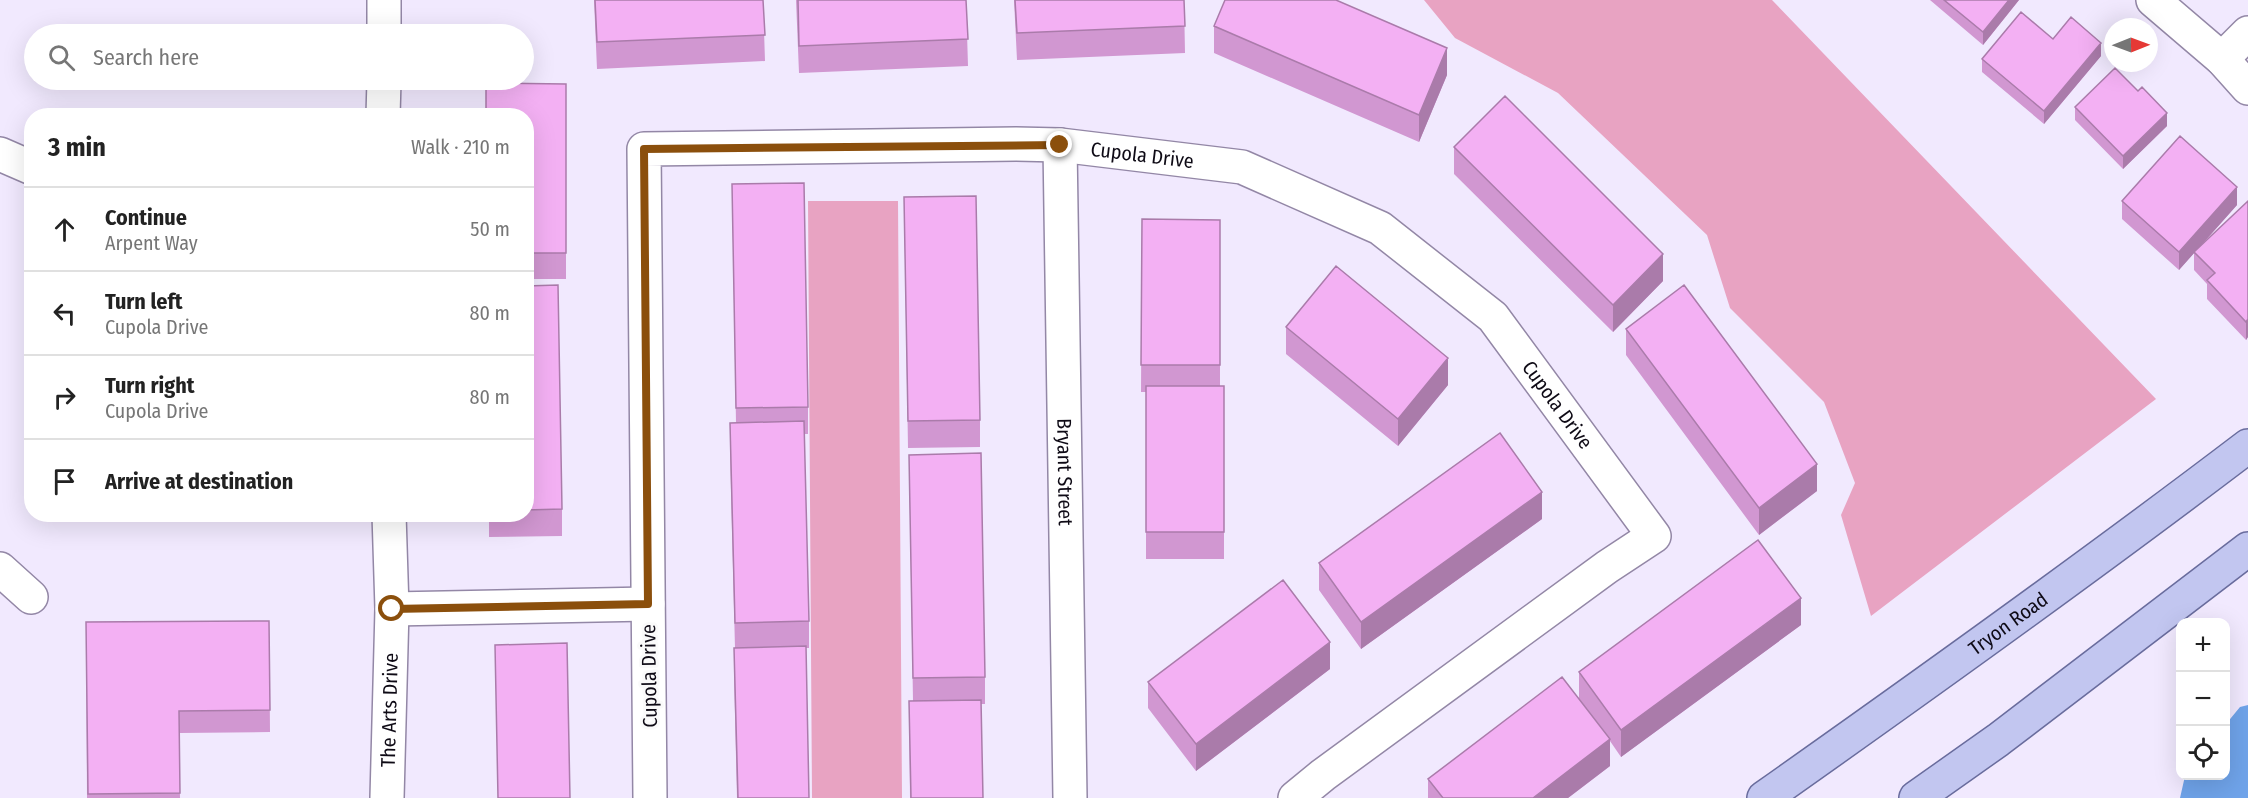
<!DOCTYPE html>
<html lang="en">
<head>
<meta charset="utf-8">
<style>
	:root { --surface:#fff; --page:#f6f6f6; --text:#222; --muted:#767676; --line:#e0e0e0 }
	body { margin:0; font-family:"Fira Sans Condensed",sans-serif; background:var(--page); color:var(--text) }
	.controls { position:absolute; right:18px; bottom:18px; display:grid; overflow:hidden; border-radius:12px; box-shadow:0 6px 24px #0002 }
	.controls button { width:54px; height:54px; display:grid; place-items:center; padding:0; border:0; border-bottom:2px solid var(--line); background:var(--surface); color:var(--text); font:30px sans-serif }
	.compass { position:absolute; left:2104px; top:18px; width:54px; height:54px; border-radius:50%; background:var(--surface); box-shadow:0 6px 24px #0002; rotate:89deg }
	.stop { position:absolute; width:18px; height:18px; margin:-14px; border:4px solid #8b4f0c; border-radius:50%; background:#fff }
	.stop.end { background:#8b4f0c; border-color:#fff; box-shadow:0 2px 6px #0008 }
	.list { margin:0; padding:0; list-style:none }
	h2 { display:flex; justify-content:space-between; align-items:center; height:78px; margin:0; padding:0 24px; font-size:26px }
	h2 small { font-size:20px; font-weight:400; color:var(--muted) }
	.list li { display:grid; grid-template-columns:39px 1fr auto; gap:18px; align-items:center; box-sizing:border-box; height:84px; padding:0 24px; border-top:2px solid var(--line) }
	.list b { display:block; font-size:22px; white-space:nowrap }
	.list p { margin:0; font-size:20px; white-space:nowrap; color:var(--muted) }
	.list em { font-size:20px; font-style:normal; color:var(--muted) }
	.icon { flex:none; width:33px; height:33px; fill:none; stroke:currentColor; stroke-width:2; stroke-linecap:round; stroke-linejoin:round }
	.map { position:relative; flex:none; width:2248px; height:798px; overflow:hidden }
	.search { position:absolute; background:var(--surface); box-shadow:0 6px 24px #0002; left:24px; top:24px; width:510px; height:66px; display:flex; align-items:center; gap:15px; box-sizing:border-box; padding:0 21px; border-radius:33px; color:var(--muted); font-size:22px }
	.panel { position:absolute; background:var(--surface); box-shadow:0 6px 24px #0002; left:24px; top:108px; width:510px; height:414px; border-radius:24px }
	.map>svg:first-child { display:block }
	.green { fill:#e8a3c2 }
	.water { fill:#6fa3e9 }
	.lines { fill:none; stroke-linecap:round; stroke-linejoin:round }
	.minor-casing { stroke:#9387a6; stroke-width:36 }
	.major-casing { stroke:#696c9d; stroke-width:36 }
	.minor { stroke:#fff; stroke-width:33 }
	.major { stroke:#c2c6f0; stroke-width:33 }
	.wall { fill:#d197d1 }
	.shaded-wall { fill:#aa7baa }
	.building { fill:#f3b0f3; stroke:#aa7baa; stroke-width:1.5 }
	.route { stroke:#8b4f0c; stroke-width:8 }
	.labels { text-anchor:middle; stroke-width:6; stroke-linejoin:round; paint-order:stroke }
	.street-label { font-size:20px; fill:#0e0a15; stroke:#fafafa }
</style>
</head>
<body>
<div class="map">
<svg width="2248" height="798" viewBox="0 0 2248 798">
	<rect width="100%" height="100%" fill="#f1e9fe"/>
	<path class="green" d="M1424 0H1772L2156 399 1871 616 1841 515 1855 483 1824 402 1730 308 1707 235 1558 93 1455 38Z
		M808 201H898L902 798H812Z"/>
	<path class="water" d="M2248 705V798H2180L2185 776H2226V724L2240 707Z"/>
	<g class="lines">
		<defs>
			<g id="minor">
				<path d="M2153 0 2222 59 2248 88"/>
				<path d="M384 34V0"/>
				<path d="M2222 59 2248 33"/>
				<path d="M383 116 384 80"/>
				<path id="s1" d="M1060 145 1070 798"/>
				<path d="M0 154 32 168"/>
				<path d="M0 569 31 597"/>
				<path d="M392 609 648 604"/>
				<path id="s2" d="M387 798 392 609 389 514"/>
				<path id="s3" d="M650 798 644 149 1016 144 1060 145 1242 167 1380 228 1493 317 1654 536 1607 567 1323 775 1295 798"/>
			</g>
			<g id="major">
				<path id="s4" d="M1764 798C1927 683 2089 567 2248 446"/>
				<path d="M1916 798 1998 740 2248 549"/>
			</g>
		</defs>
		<use href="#minor" class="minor-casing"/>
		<use href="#major" class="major-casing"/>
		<use href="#minor" class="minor"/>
		<use href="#major" class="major"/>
	</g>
	<path class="wall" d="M594 0H763L765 61 597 69Z
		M796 0H966L968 66 799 73Z
		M1014 0H1184L1185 53 1017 60Z
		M1930 0H2019L1983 45Z
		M1214 26 1447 75 1419 142 1214 53Z
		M2053 39 2101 56 2044 124 1982 72V59Z
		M566 84V279H526V116Z
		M2075 107 2167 126 2123 169 2075 120Z
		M1454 147 1663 281 1613 332 1454 174Z
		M732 184 808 407V434H804L809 621V648H806L809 798H737L734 675 735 648 730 450V423H736Z
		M904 197 980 420V447L908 448Z
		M2122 201 2237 205 2198 249 2248 201V337L2246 340 2207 299V284L2194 270V253L2179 270 2122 219Z
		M1142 219 1220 220V386H1224V559H1146V392H1141Z
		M526 286 562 509V536L489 537V514H526Z
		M1286 327 1448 385 1398 446 1286 354Z
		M1626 329 1817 491 1759 535 1626 355Z
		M909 455 985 677V704H981L983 798H910L909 701H913Z
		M1542 519 1361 649 1319 590V563Z
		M269 621 270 732 179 733 180 798H87L86 622Z
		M1801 625 1621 757 1610 741V766L1568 798H1428V779L1579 698V672Z
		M1330 669 1196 771 1148 708V682Z"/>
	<path class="shaded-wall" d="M2009 0H2019L1983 45V32Z
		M2101 43V56L2044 124V111Z
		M1447 48V75L1419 142V115Z
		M2167 113V126L2123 169V156Z
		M2237 187V205L2179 270V252Z
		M1663 254V281L1613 332V305Z
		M2248 319V337L2246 340V322Z
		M1448 358V385L1398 446V419Z
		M1817 464V491L1759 535V508Z
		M1542 492V519L1361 649V622Z
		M1801 598V625L1621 757V730Z
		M1330 642V669L1196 771V744Z
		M1610 739V766L1568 798H1533Z"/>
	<path class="building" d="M595 0H763L765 35 597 42Z
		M798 0H966L968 39 799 46Z
		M1015 0H1184L1185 26 1017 33Z
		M1225 0H1336L1447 48 1419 115 1214 26Z
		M1944 0H2009L1983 32Z
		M2021 12 2053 39 2071 17 2101 43 2044 111 1982 59Z
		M2115 68 2138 91 2142 87 2167 113 2123 156 2075 107Z
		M486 83 566 84V253H526V116H486Z
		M1505 96 1663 254 1613 305 1454 147Z
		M2180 136 2237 187 2179 252 2122 201Z
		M804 183 808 407 736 408 732 184Z
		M976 196 980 420 908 421 904 197Z
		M2248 201V319L2246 322 2207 280 2215 273 2194 252Z
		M1142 219 1220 220V365H1141Z
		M1336 266 1448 358 1398 419 1286 327Z
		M558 285 562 509 526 510V286Z
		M1684 285 1817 464 1759 508 1626 329Z
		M1146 386H1224V532H1146Z
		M804 421 809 621 735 623 730 423Z
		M1500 433 1542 492 1361 622 1319 563Z
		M981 453 985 677 913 678 909 455Z
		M1758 540 1801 598 1621 730 1579 672Z
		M1283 580 1330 642 1196 744 1148 682Z
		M269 621 270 710 179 711 180 793 88 794 86 622Z
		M567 643 570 798H498L495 645Z
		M806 646 809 798H738L734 648Z
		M1562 677 1610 739 1533 798H1443L1428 779Z
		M981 700 983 798H911L909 701Z"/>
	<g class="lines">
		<path class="route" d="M392 609 648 604 644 149 1060 145"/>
	</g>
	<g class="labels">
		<g class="street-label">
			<text dy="7" stroke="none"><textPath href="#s3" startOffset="1148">Cupola Drive</textPath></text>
			<text dy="7" stroke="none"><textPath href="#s3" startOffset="1652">Cupola Drive</textPath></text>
			<text dy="7" stroke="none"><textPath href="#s1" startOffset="327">Bryant Street</textPath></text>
			<text dy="7" stroke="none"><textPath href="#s4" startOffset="300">Tryon Road</textPath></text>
			<text transform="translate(649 676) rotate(-91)" y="7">Cupola Drive</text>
			<text dy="7" stroke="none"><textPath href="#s2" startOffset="88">The Arts Drive</textPath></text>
		</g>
	</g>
</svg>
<div class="controls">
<button>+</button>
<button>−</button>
<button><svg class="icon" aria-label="locate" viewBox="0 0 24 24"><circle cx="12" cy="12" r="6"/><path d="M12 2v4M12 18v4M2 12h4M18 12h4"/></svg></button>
</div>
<svg class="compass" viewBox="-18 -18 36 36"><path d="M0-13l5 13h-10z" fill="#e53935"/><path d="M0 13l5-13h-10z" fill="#767676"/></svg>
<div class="stop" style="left:392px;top:609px"></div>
<div class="stop end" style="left:1060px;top:145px"></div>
<div class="search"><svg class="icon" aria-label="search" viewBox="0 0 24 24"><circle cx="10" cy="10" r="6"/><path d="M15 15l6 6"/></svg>Search here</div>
<section class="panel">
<h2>3 min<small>Walk · 210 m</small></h2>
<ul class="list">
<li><svg class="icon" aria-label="ahead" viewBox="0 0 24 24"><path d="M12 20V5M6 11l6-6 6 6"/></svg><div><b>Continue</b><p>Arpent Way</p></div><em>50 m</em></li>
<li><svg class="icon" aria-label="left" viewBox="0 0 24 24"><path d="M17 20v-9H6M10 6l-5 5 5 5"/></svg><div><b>Turn left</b><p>Cupola Drive</p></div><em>80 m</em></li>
<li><svg class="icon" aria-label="right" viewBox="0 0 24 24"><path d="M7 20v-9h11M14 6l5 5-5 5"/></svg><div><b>Turn right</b><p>Cupola Drive</p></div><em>80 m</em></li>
<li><svg class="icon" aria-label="arrive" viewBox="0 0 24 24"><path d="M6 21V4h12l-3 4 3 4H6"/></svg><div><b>Arrive at destination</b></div></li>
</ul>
</section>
</div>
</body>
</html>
